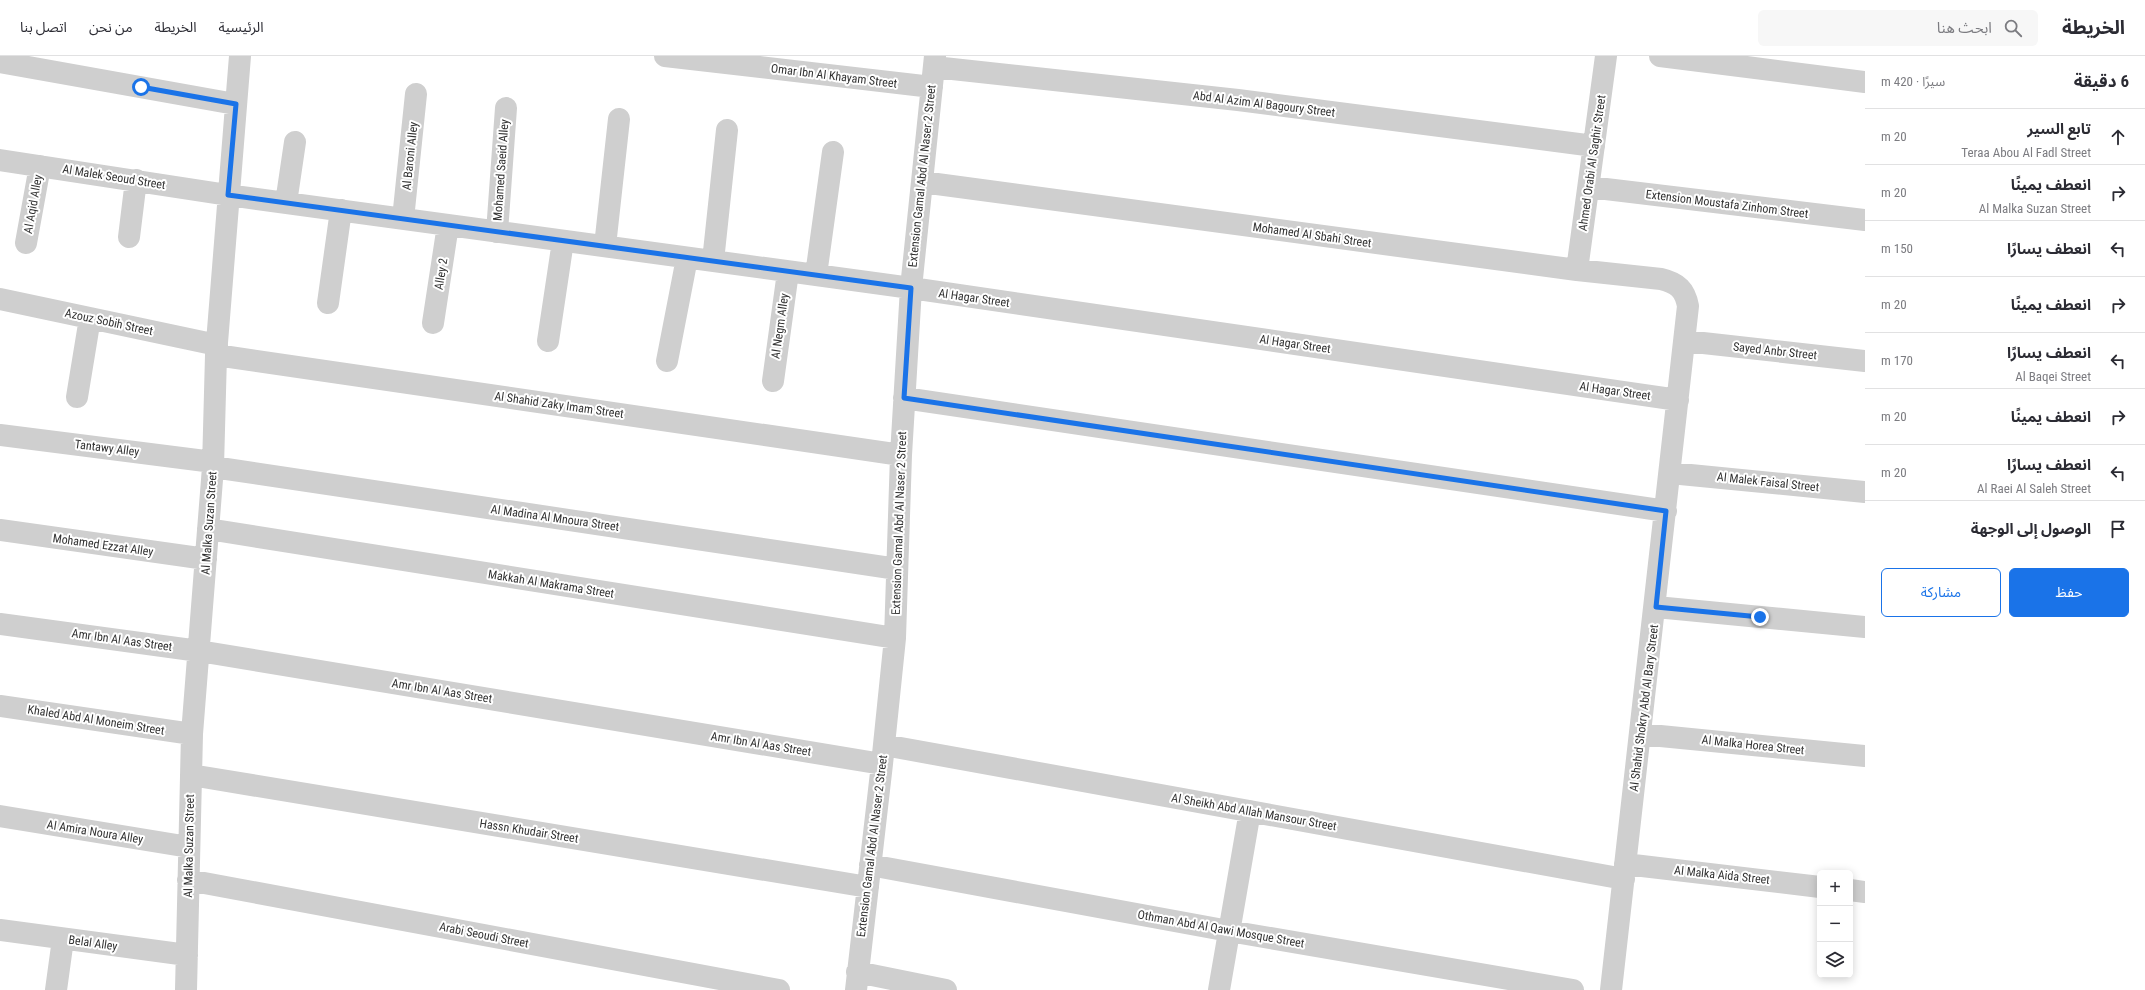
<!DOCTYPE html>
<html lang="ar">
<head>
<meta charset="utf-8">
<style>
	:root { --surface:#fff; --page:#f7f7f7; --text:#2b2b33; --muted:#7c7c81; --line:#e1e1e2; --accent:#1a73e8 }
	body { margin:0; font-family:"Roboto Condensed","Noto Sans Arabic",sans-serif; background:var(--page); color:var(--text); direction:rtl }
	.controls { position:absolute; right:12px; bottom:12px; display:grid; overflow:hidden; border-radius:6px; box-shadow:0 2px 10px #0003 }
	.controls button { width:36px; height:36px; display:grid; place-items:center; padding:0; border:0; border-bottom:1px solid var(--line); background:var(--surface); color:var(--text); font:20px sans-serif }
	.stop { position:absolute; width:12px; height:12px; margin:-9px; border:3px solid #1a73e8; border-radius:50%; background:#fff }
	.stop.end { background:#1a73e8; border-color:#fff; box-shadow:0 1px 4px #0008 }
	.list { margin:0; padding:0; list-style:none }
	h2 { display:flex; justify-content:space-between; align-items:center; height:52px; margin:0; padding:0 16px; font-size:17px }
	h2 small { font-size:13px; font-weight:400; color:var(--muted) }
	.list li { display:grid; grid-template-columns:26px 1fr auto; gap:12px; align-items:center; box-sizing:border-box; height:56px; padding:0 16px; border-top:1px solid var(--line) }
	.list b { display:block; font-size:15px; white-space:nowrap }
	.list p { margin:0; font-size:13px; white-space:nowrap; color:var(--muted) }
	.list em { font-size:13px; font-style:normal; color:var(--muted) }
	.actions { display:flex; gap:8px; padding:12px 16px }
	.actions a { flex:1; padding:9px 0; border:1px solid var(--accent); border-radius:6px; text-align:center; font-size:14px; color:var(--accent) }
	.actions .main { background:var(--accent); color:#fff }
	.icon { flex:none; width:22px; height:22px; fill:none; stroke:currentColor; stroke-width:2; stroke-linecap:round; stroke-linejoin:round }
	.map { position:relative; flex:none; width:1865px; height:934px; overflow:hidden; direction:ltr }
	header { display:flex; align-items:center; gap:24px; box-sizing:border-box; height:56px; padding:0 20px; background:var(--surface); border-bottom:1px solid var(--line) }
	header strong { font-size:19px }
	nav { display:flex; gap:22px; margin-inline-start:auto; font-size:14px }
	.search { width:280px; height:36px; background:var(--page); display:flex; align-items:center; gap:10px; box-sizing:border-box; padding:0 14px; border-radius:6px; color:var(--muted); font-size:15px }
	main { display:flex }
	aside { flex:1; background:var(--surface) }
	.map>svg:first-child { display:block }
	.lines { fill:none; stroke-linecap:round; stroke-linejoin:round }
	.minor { stroke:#cfcfcf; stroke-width:22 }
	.route { stroke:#1a73e8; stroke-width:5 }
	.labels { text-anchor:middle; stroke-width:4; stroke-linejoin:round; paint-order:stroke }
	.street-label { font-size:12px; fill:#323232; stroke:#fff }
</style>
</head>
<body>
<header>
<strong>الخريطة</strong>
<div class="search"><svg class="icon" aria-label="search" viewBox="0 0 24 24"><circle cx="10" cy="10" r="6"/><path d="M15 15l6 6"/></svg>ابحث هنا</div>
<nav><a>الرئيسية</a><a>الخريطة</a><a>من نحن</a><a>اتصل بنا</a></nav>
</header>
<main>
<aside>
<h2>6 دقيقة<small>سيرًا · 420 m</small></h2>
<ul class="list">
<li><svg class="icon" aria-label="ahead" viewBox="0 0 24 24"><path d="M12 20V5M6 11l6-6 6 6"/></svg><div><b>تابع السير</b><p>Teraa Abou Al Fadl Street</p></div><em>20 m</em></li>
<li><svg class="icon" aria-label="right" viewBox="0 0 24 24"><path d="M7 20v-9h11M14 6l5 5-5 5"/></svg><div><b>انعطف يمينًا</b><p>Al Malka Suzan Street</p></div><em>20 m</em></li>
<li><svg class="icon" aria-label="left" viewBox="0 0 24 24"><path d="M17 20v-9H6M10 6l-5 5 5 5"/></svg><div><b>انعطف يسارًا</b></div><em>150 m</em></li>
<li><svg class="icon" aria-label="right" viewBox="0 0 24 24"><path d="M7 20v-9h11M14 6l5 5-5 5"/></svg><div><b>انعطف يمينًا</b></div><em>20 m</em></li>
<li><svg class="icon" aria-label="left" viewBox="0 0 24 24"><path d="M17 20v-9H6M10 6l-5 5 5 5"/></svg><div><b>انعطف يسارًا</b><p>Al Baqei Street</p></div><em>170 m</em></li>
<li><svg class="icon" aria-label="right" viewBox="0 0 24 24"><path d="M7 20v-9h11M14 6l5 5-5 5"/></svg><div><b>انعطف يمينًا</b></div><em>20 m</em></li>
<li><svg class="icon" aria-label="left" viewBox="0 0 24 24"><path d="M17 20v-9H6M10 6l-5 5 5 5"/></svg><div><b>انعطف يسارًا</b><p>Al Raei Al Saleh Street</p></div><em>20 m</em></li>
<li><svg class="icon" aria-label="arrive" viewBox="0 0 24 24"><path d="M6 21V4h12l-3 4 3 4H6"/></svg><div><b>الوصول إلى الوجهة</b></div></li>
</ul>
<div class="actions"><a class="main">حفظ</a><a>مشاركة</a></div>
</aside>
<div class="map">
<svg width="1865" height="934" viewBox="0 0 1865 934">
	<rect width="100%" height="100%" fill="#fff"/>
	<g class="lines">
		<path class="minor" d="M665 0 932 31
			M1660 0 1865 26
			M0 6 235 48
			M934 11 1238 44 1594 90
			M0 104 228 139 911 232 1678 344
			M922 126 1577 214 1661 223C1678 227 1685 234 1688 250L1611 934
			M1589 131 1865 164
			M286 147 295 86
			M403 163 416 38
			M497 176 506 52
			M129 181 136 124
			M26 187 40 110
			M605 190 619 63
			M713 205 727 74
			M1577 214 1606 0
			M816 219 833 96
			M0 243 217 289
			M328 247 341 154
			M433 267 448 169
			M548 285 563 185
			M1685 285 1865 305
			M216 299 901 399
			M667 305 687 202
			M773 325 788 216
			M77 341 90 262
			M904 342 1666 455
			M0 379 213 406
			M213 411 897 513
			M1670 417 1865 436
			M208 473 895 582
			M0 474 206 503
			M1656 551 1865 571
			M0 568 199 595 882 708
			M0 650 192 678
			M1640 678 1865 700
			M884 689 1624 823
			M191 719 868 831
			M0 760 189 791
			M1625 808 1820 831
			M870 809 1229 875 1573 934
			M188 824 779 934
			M1850 834 1865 836
			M0 874 187 899
			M857 916 946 934
			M56 934 63 883
			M186 934 192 678 213 411 216 299 240 0
			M856 934 882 708 895 582 901 399 911 232 935 0
			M1219 934 1250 755"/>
	</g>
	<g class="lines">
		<path class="route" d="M141 31 236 48 228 139 911 232 904 342 1666 455 1656 551 1760 561"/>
	</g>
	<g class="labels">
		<g class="street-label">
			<text transform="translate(834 20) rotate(7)" y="4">Omar Ibn Al Khayam Street</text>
			<text transform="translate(1264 48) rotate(7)" y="4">Abd Al Azim Al Bagoury Street</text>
			<text transform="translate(410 100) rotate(-84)" y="4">Al Baroni Alley</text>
			<text transform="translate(1592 107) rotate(-82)" y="4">Ahmed Orabi Al Saghir Street</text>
			<text transform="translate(501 114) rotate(-86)" y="4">Mohamed Saeid Alley</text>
			<text transform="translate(922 120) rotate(-84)" y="4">Extension Gamal Abd Al Naser 2 Street</text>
			<text transform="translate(114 121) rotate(9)" y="4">Al Malek Seoud Street</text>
			<text transform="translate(33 148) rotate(-80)" y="4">Al Aqid Alley</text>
			<text transform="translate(1727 148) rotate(7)" y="4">Extension Moustafa Zinhom Street</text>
			<text transform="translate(1312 179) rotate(8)" y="4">Mohamed Al Sbahi Street</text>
			<text transform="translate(441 218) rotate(-81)" y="4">Alley 2</text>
			<text transform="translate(974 242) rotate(8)" y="4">Al Hagar Street</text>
			<text transform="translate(109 266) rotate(12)" y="4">Azouz Sobih Street</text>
			<text transform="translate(780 270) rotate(-82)" y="4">Al Negm Alley</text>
			<text transform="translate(1295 288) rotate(8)" y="4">Al Hagar Street</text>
			<text transform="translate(1775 295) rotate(6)" y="4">Sayed Anbr Street</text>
			<text transform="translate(1615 335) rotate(8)" y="4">Al Hagar Street</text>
			<text transform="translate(559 349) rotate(8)" y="4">Al Shahid Zaky Imam Street</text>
			<text transform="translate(107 392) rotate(7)" y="4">Tantawy Alley</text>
			<text transform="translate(1768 426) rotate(6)" y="4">Al Malek Faisal Street</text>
			<text transform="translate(555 462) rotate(8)" y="4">Al Madina Al Mnoura Street</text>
			<text transform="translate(209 467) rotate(-86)" y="4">Al Malka Suzan Street</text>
			<text transform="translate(899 467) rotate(-88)" y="4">Extension Gamal Abd Al Naser 2 Street</text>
			<text transform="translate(103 489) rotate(8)" y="4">Mohamed Ezzat Alley</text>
			<text transform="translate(551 528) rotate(9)" y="4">Makkah Al Makrama Street</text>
			<text transform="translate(122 584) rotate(8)" y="4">Amr Ibn Al Aas Street</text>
			<text transform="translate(442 635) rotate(9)" y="4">Amr Ibn Al Aas Street</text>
			<text transform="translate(1644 652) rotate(-83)" y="4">Al Shahid Shokry Abd Al Bary Street</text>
			<text transform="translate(96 664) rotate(9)" y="4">Khaled Abd Al Moneim Street</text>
			<text transform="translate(761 688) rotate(9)" y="4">Amr Ibn Al Aas Street</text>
			<text transform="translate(1753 689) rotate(6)" y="4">Al Malka Horea Street</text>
			<text transform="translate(1254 756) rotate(10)" y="4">Al Sheikh Abd Allah Mansour Street</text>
			<text transform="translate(529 775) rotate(9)" y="4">Hassn Khudair Street</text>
			<text transform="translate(95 776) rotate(9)" y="4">Al Amira Noura Alley</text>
			<text transform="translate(189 790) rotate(-89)" y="4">Al Malka Suzan Street</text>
			<text transform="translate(872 790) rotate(-83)" y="4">Extension Gamal Abd Al Naser 2 Street</text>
			<text transform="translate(1722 819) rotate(6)" y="4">Al Malka Aida Street</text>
			<text transform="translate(1221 873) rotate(10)" y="4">Othman Abd Al Qawi Mosque Street</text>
			<text transform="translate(484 879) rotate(11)" y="4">Arabi Seoudi Street</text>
			<text transform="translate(93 887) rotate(8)" y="4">Belal Alley</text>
		</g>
	</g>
</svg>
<div class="controls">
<button>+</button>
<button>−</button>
<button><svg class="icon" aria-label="layers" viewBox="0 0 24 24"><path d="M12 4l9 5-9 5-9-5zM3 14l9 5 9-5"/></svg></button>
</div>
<div class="stop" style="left:141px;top:31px"></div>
<div class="stop end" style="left:1760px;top:561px"></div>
</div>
</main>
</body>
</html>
